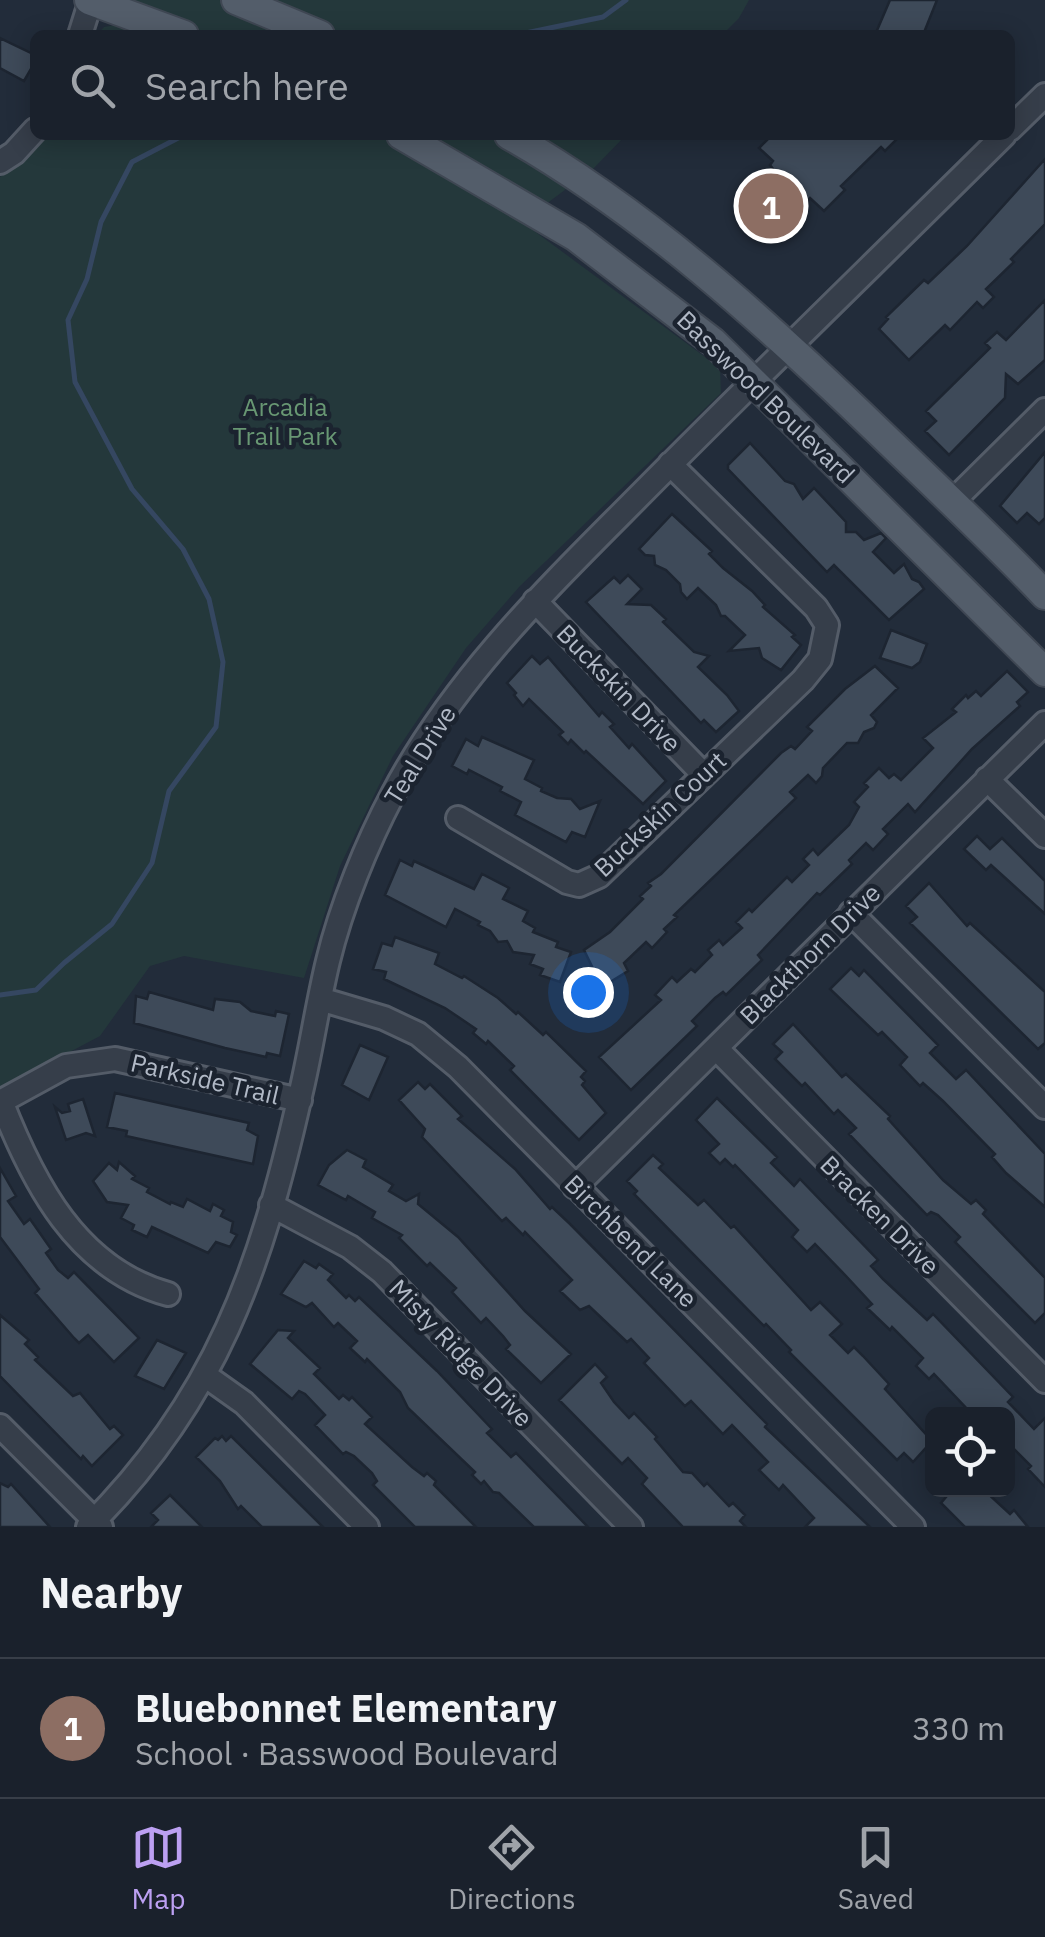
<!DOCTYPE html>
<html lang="en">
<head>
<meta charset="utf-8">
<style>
	:root { --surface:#1a212c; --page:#232934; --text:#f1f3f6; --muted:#9fa3a9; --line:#383e48; --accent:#bca0f2 }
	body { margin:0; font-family:"IBM Plex Sans",sans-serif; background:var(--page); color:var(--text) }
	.controls { position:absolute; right:30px; bottom:30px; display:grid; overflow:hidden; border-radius:15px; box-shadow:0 5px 25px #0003 }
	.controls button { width:90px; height:90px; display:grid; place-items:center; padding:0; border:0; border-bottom:2px solid var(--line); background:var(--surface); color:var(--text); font:50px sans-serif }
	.you { position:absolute; left:588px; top:992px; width:35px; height:35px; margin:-25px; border:8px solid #fff; border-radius:50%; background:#1a73e8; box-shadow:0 0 0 15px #1a73e833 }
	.badge { display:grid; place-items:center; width:65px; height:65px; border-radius:50%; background:var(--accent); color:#fff; font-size:32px; font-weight:700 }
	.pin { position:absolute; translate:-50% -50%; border:5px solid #fff; box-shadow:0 2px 10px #0006 }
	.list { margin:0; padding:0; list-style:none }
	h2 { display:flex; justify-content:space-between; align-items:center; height:130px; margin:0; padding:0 40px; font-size:42px }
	h2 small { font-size:32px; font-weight:400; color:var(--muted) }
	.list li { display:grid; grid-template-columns:65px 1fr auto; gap:30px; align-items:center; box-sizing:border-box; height:140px; padding:0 40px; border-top:2px solid var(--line) }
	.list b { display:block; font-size:38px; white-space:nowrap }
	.list p { margin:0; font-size:32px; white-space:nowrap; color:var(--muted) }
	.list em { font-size:32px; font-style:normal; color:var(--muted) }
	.icon { flex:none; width:55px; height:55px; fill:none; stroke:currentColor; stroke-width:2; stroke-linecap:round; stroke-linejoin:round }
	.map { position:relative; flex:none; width:1045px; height:1527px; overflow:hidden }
	.search { position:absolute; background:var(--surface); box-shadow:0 5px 25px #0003; left:30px; right:30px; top:30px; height:110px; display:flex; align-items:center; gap:25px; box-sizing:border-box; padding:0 35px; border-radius:15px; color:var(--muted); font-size:38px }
	.sheet { height:270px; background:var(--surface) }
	nav { display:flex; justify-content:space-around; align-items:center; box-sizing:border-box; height:140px; border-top:2px solid var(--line); background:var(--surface); font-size:28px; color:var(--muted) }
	nav a { display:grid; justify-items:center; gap:5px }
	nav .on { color:var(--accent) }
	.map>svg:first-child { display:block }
	.green { fill:#24383b }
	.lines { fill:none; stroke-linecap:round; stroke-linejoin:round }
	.stream { stroke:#354761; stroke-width:5 }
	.building { fill:#3e4a59; stroke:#1d2531; stroke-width:2.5 }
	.minor-casing { stroke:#545c68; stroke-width:28 }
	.major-casing { stroke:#3f4753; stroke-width:32 }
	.minor { stroke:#363e4a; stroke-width:22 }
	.major { stroke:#535d6a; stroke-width:28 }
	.labels { text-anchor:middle; stroke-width:9; stroke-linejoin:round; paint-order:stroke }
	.street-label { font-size:25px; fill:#b1b9c6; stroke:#1b232f }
	.park-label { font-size:25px; fill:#689773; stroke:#1b232f }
</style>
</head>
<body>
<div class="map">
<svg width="1045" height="1527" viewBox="0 0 1045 1527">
	<rect width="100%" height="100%" fill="#222c3a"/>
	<path class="green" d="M118 0H749L739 18 722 35H97L104 27 115 25Z
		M44 135H626L593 169 522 222 720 368 721 393 520 586 466 648 393 756 340 866 304 978 184 956 150 966 100 1036 0 1089V177Z"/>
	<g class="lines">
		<path class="stream" d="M516 35 603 17 626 0
			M0 995 36 990 64 963 112 924 152 863 169 791 216 727 223 662 209 599 183 549 132 489 75 382 68 320 87 279 101 222 132 162 184 135"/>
	</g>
	<path class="building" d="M890 0H937L923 35H875Z
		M0 38 35 55V62L24 81 0 68Z
		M772 135H901L885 151 881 147 841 186 845 190 824 211 810 198 806 202 786 186 770 165 773 161 759 148Z
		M1045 159V224L1011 259 1014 262 986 289 994 297 983 308 977 302 950 330 945 325 909 360 879 329 888 319 886 317 924 280 928 283 967 246Z
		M1045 300V360L1018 384 1006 374 1005 398 949 455 925 431 936 421 926 411 990 348 985 343 997 332 1006 340Z
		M750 443 785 481 794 484 803 499 814 488 846 522V532H856L864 540 881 533 886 538 873 552 894 573 904 564 912 579 919 582 924 589 889 620 834 565 827 572 728 469V465Z
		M1045 452V518L1039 524 1027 513 1017 523 1000 506Z
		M672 514 712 551 709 554 723 568 752 591 765 605 763 607 795 635 792 637 801 645 781 670 762 658 759 648 729 651 745 635 725 616H721L716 605 698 588 687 599 681 592 680 584 666 570 655 565 654 556 645 555 639 549Z
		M628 575 642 589 627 604 651 605 666 619 663 622 694 652 709 656 698 667 727 695 739 711 716 732 704 720 701 723 586 602 614 577 620 583Z
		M891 630 927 644 920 662 912 668 880 658Z
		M532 656 540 664 548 657 599 716 602 712 614 724 610 727 629 748 632 744 666 781 643 804 586 751 584 753 571 740 568 744 559 735 563 732 529 699 523 706 514 695 516 693 507 683Z
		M875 666 898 688 871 715 877 722 874 728 864 732 858 743H847L823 768 822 776 816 783 808 775 790 792 796 798 674 915 677 917 664 929 667 932 652 948 646 942 624 963 628 971 602 987 584 950 610 932 643 899 640 896 651 886 648 883 661 874 781 753 791 746 795 749 812 731 807 727 845 689Z
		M1007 671 1028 692 1017 702 1020 706 972 749 915 812 908 804 883 829 888 834 873 850 866 843 849 860 852 864 820 895 817 893 758 955 762 960 726 995 723 992 715 998 692 1021 697 1026 631 1090 599 1057 661 1000 655 995 672 977 677 982 691 969 695 972 712 955 708 950 719 940 723 945 742 928 736 922 749 909 752 912 787 877 792 882 809 865 803 859 813 849 818 855 849 825 859 807 854 802 868 787 864 783 879 768 889 778 894 774 901 780 933 748 923 738 956 712 952 709 966 695 968 698 976 691 981 696Z
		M482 737 534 760 525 779 542 788 541 791 557 798 571 799 580 809 600 801 585 837 572 832 566 842 515 815 521 802 500 791 502 787 469 770 467 774 452 766 466 739 478 746Z
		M977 836 990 849 1002 838 1045 881V914L991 865 986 870 964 849Z
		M400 860 412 866 414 861 474 889 482 874 509 888 503 899 528 911 523 921 535 928 533 932 558 942 556 947 571 952 560 982 540 975 543 969 530 964 534 955 513 952 507 941 498 942 490 931 478 925 480 922 455 909 446 927 385 895Z
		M929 883 967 926 970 923 1045 992V1043L1038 1049 910 923 917 917 906 906Z
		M395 937 439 953 435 964 462 978 464 976 498 998 516 1014 518 1012 543 1035 546 1032 586 1071 581 1077 585 1081 582 1085 606 1113 579 1140 510 1070 514 1066 488 1041 486 1044 473 1033 476 1029 445 1008 384 979 386 972 373 969 382 943 392 946Z
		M851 968 859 976 864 970 938 1045 930 1053 956 1079 966 1070 1045 1154V1207L1006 1173 992 1157 995 1154 943 1101 923 1083 920 1086 900 1065 907 1057 882 1032 878 1035 830 989Z
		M149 992 213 1010 215 999 240 1002 251 1011 275 1016 276 1011 289 1014 280 1056 267 1053 266 1057 225 1048 134 1023 136 996 147 999Z
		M793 1024 842 1077 846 1074 890 1116 888 1119 943 1180 971 1204 976 1200 986 1210 983 1214 1045 1278V1313L1035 1323 955 1242 960 1237 938 1215 931 1212 927 1215 849 1134 856 1128 838 1110 834 1114 805 1083 802 1086 775 1059 782 1052 773 1044Z
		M360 1045 388 1057 369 1100 342 1085Z
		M418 1082 425 1089 430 1084 462 1116 458 1119 515 1169 550 1209 552 1207 570 1224 767 1424 765 1427 870 1527H805L814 1518 783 1485 779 1490 759 1470 768 1462 732 1425 723 1434 691 1401 685 1406 644 1363 649 1358 631 1339 627 1342 589 1306 580 1310 560 1291 572 1280 525 1232 523 1235 506 1218 502 1221 422 1137 425 1129 399 1100Z
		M115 1093 249 1123 247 1130 258 1136 253 1164 126 1136 127 1131 107 1127Z
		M717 1098 777 1157 771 1163 794 1186 800 1179 878 1260 871 1266 883 1279 927 1320 933 1314 1013 1397 1008 1402 1034 1429 1045 1418V1487L1028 1469 1031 1466 1008 1443V1414H972L934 1374 929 1379 916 1366 923 1358 892 1327 890 1330 867 1308 872 1304 846 1276 815 1244 807 1252 792 1237 798 1230 735 1165 733 1167 725 1159 720 1164 709 1153 719 1144 696 1120Z
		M83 1099 95 1136 86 1133 66 1140 55 1107 62 1113 70 1111 68 1104Z
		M347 1150 366 1160 363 1167 393 1185 389 1191 406 1201 419 1194 418 1204 458 1237 525 1311 571 1354 541 1383 506 1349 510 1345 503 1336 486 1318 481 1323 452 1292 456 1288 430 1263 427 1266 399 1238 402 1235 372 1218 375 1212 348 1196 346 1200 318 1185 329 1165Z
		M653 1155 663 1164 659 1168 698 1205 704 1200 731 1228 734 1226 811 1310 820 1302 842 1324 830 1335 848 1353 854 1347 863 1356 889 1384 885 1389 932 1441 913 1462 904 1453 897 1460 789 1352 791 1350 766 1324 764 1326 634 1194 637 1191 627 1181Z
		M119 1162 135 1176 132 1179 149 1188 147 1192 170 1204 171 1202 183 1207 187 1199 210 1211 213 1204 224 1210 221 1216 233 1222 231 1232 237 1235 230 1247 216 1242 208 1253 152 1227 147 1237 132 1230 134 1225 121 1218 128 1205 107 1202 93 1181 109 1163 117 1170Z
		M0 1168 16 1196 8 1201 24 1224 30 1219 51 1249 46 1253 58 1270 68 1278 74 1272 139 1338 114 1362 88 1335 79 1343 74 1338 35 1293 39 1289 0 1237Z
		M304 1261 316 1268 319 1264 333 1274 328 1280 346 1298 349 1295 355 1301 359 1297 437 1371 492 1429 487 1433 511 1457 516 1453 588 1527H534L499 1493 493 1492 484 1481 481 1484 472 1475 475 1472 408 1408 400 1392 367 1359 365 1362 350 1348 357 1341 338 1323 334 1327 312 1303 306 1307 281 1294Z
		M0 1315 29 1340 25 1344 38 1357 35 1360 73 1396 80 1393 110 1429 114 1426 123 1435 92 1466 83 1456 81 1459 0 1376Z
		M278 1330 294 1331 288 1338 320 1368 314 1374 339 1399 343 1395 349 1400 352 1397 372 1417 365 1424 412 1467 424 1476 427 1473 436 1481 434 1485 476 1527H415L373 1485 377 1481 372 1473 354 1456 346 1452 343 1454 315 1425 325 1415 305 1394 299 1391 292 1399 250 1364Z
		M157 1340 186 1353 164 1389 135 1376Z
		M595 1364 607 1377 601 1383 614 1402 629 1418 634 1413 657 1437 655 1439 683 1472 692 1473 704 1486 707 1483 729 1506 733 1503 745 1515 740 1521 746 1527H683L642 1484 647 1478 628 1458 622 1464 559 1400Z
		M222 1436 226 1441 231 1436 323 1527H262L241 1506 238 1509 220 1481 196 1457 215 1438 218 1440Z
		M0 1483 8 1487 11 1484 50 1527H0Z
		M952 1490H984L1010 1514 1014 1510 1028 1527H965L941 1503Z
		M170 1495 202 1527H151L158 1520 151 1513Z"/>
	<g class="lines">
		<defs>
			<path id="minor" d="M80 35 91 0
				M1010 129 1045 95
				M0 162 14 153 35 130
				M952 502 1045 410
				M535 601 704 775
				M987 779 1045 836
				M458 818 567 882 579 885 599 876 803 680 820 659 827 625 816 608 670 464
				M851 913 1045 1107
				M320 999 384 1018 418 1034 458 1067 913 1527
				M716 1048 1045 1381
				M1 1101C33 1183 77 1269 168 1294
				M0 1102 66 1066 115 1059 300 1100
				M575 1187 1045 723
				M271 1205 350 1247 382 1272 631 1527
				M206 1376 244 1403 367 1527
				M0 1426 101 1527
				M88 1527C216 1400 261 1268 300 1096 311 1051 317 1006 328 961 341 907 367 843 393 794 456 674 556 580 650 485 767 367 886 252 1004 135"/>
			<path id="major" d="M89 0 184 35
				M236 0 320 35
				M401 135 576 237 713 342 1045 672
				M509 135C647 214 763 320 877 430 933 484 991 538 1045 595"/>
		</defs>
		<use href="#minor" class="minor-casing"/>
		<use href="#major" class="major-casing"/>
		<use href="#minor" class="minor"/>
		<use href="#major" class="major"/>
	</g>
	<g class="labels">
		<g class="street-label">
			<text transform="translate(766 397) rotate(44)" y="9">Basswood Boulevard</text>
			<text transform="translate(619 688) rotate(46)" y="9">Buckskin Drive</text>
			<text transform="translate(420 755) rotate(-58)" y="9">Teal Drive</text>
			<text transform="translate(660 814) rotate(-43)" y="9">Buckskin Court</text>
			<text transform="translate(810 954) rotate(-45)" y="9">Blackthorn Drive</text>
			<text transform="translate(205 1079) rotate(13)" y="9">Parkside Trail</text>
			<text transform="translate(880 1215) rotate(45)" y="9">Bracken Drive</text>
			<text transform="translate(631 1241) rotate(45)" y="9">Birchbend Lane</text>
			<text transform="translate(461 1353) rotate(46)" y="9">Misty Ridge Drive</text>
		</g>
		<g class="park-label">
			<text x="285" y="416">Arcadia<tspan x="285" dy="29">Trail Park</tspan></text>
		</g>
	</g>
</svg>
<div class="controls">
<button><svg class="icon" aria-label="locate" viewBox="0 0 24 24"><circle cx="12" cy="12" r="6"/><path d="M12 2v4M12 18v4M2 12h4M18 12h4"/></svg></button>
</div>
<div class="you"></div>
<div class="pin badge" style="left:771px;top:206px;background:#8d6e63">1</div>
<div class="search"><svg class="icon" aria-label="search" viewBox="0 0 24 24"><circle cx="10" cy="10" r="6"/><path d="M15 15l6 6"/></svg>Search here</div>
</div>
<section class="sheet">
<h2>Nearby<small></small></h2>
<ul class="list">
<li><span class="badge" style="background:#8d6e63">1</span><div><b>Bluebonnet Elementary</b><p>School · Basswood Boulevard</p></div><em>330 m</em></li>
</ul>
</section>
<nav>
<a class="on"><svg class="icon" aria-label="map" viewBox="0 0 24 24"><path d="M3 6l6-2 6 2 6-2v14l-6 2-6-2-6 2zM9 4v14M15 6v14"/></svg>Map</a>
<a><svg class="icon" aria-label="directions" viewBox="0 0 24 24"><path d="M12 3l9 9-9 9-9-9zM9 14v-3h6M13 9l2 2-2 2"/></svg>Directions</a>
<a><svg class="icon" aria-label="saved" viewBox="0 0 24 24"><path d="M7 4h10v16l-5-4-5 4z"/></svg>Saved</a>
</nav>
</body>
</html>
